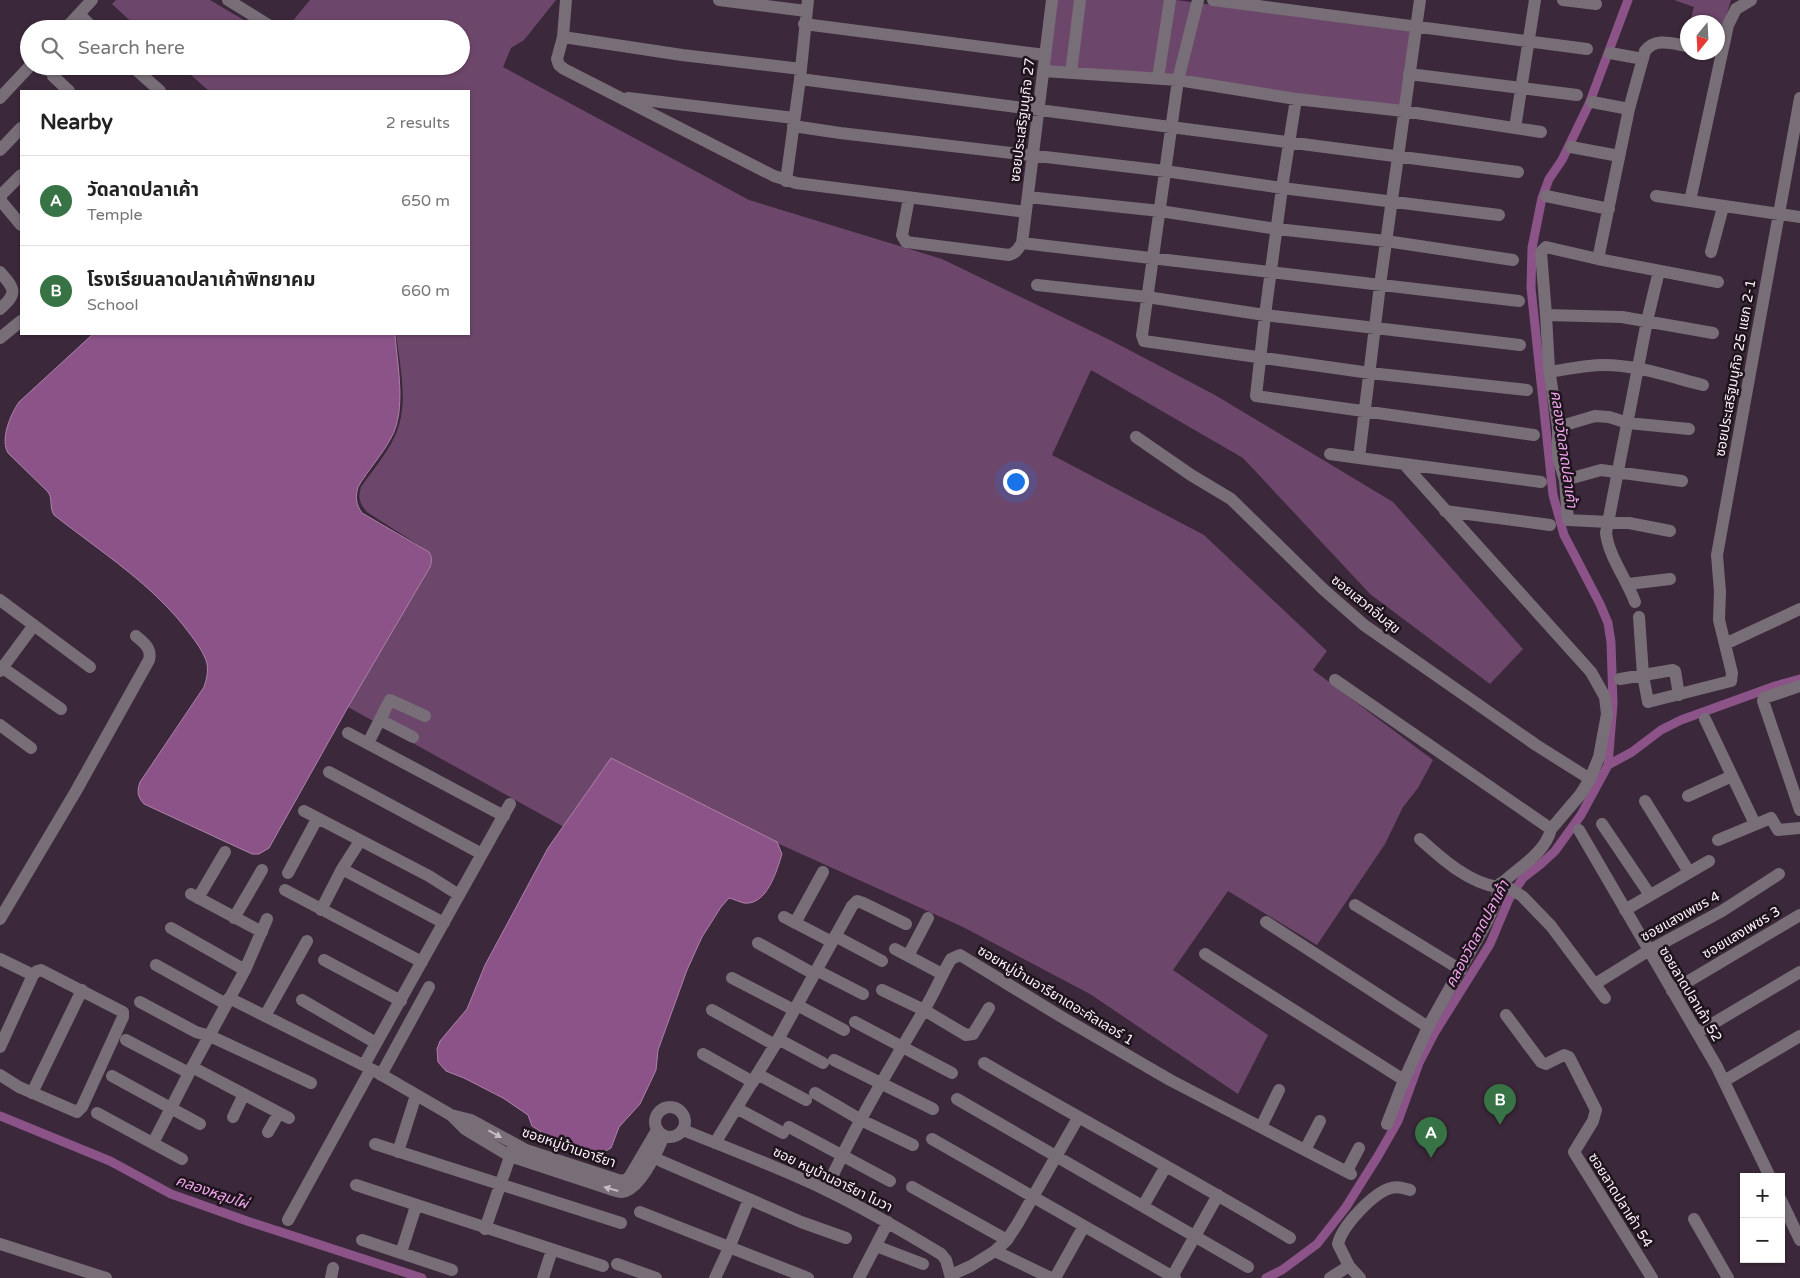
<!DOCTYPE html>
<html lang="en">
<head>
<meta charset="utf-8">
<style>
	:root { --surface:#fff; --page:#f6f6f6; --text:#222; --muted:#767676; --line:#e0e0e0; --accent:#387346 }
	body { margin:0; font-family:"Varela Round","Noto Sans Thai",sans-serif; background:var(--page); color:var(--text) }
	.controls { position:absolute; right:15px; bottom:15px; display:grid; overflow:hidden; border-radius:0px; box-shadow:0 1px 4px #0004 }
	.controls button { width:45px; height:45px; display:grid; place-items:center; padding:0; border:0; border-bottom:1px solid var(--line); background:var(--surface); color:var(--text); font:25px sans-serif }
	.compass { position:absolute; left:1680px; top:15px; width:45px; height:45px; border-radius:50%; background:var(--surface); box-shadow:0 1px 4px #0004; rotate:198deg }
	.you { position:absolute; left:1015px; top:481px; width:18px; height:18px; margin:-12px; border:4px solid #fff; border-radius:50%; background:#1a73e8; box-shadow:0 0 0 8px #1a73e833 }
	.badge { display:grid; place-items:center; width:32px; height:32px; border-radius:50%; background:var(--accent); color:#fff; font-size:16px; font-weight:700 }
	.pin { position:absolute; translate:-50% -41px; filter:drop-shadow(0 1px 2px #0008) }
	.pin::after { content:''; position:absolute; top:26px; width:18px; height:15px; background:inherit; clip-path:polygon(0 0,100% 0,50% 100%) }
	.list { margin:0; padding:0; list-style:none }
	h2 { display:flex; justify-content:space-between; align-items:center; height:65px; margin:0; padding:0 20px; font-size:21px }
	h2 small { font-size:16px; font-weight:400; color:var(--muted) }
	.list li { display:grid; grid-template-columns:32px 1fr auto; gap:15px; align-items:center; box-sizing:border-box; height:90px; padding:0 20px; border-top:1px solid var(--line) }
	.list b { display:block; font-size:19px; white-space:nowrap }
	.list p { margin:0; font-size:16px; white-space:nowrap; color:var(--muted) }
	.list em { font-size:16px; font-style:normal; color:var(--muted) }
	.icon { flex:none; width:28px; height:28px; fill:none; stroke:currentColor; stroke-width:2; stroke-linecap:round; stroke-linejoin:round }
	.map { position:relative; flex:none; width:1800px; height:1278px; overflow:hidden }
	.search { position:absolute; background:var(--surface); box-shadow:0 1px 4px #0004; left:20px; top:20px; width:450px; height:55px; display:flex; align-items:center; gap:12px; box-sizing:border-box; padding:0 18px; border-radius:28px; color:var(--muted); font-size:19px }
	.panel { position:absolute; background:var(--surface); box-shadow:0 1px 4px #0004; left:20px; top:90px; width:450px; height:245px; border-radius:0px }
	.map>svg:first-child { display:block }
	.green { fill:#6d476b }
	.water { fill:#8b5388; stroke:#ad82aa }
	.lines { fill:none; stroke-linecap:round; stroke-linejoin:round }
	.canal { stroke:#8b5388; stroke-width:9 }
	.minor { stroke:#786e77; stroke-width:12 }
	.oneway { fill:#c7bcc6 }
	.labels { text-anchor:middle; stroke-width:5; stroke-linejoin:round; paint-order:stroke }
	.street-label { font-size:14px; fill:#fcf0fb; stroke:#1d141c }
	.water-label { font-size:15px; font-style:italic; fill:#f4a5f0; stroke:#1d141c }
</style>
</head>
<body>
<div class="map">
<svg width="1800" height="1278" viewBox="0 0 1800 1278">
	<rect width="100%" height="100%" fill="#3b283a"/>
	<path class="green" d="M116 0H210L259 29H139L112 4Z
		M310 0H556L524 40 511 48 503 67 749 200 942 259 1112 341 1215 395 1393 502 1523 649 1490 684 1370 594 1243 458 1091 370 1052 455 1204 535 1327 651 1313 670 1433 760 1418 788 1403 807 1385 844 1317 945 1228 891 1173 970 1268 1035 1238 1094 1090 994 963 927 777 843 611 758 564 827 348 707 430 567C432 561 432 557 429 552L367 512C359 503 358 498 361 487 372 471 386 455 394 438 410 406 400 367 396 334H469V91H209L181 66H461V29H286Z
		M1055 0H1176L1419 33 1408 116 1047 69Z
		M1674 0H1731L1718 44V22H1690L1694 7Z"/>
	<path class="water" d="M93 334H395C397 364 407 410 391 438 382 455 368 470 358 487 355 498 356 504 362 513L429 552C432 557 432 561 430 567L348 707 269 848 259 854H252L144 804C137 796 137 791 140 782L204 687C207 678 209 669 206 660 202 650 196 642 190 634 154 585 101 552 54 515 49 507 53 499 48 492L8 453C0 440 10 415 19 402Z
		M611 758 777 842 782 854C777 870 767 906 744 903 739 902 734 899 729 898L721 907 702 937 687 970 658 1050 656 1070 640 1104 619 1127 611 1148 602 1153 574 1151 549 1137 532 1126 528 1115 503 1098 464 1078 446 1071 438 1062 437 1049 440 1041 467 1009 485 965 548 848Z"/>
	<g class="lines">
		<path class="canal" d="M1608 765 1632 752 1661 730 1681 720 1775 686 1800 679
			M0 1116 110 1161 171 1194 247 1221 422 1278
			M1266 1278 1282 1270 1317 1244 1346 1207 1378 1156 1398 1121 1419 1063 1435 1032 1490 944 1509 899 1523 878 1541 864 1555 851 1581 815 1608 765 1613 704 1611 642 1608 623 1600 604 1564 535 1553 495 1531 288 1532 248 1542 198 1549 179 1562 160 1589 104 1628 0"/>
		<path class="minor" d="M228 0 275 29
			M566 0 563 37 557 59 559 65 564 69 774 176 796 183 1026 212
			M719 0 806 11
			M1198 0 1178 80 1142 335 1144 341 1370 373 1527 390
			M1213 0 1587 49
			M1420 0 1380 285 1359 458 1541 482
			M1563 0 1596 4
			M79 14 94 29
			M804 24 1045 55
			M65 29 92 0
			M563 37 682 55 801 69
			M1610 53 1643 59
			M43 66 47 70
			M132 66 160 91
			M1043 71 1178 80 1296 99 1403 111 1541 132
			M1071 73 1080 0
			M1409 74 1577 95
			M53 76 69 91
			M1158 78 1170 0
			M800 79C1039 109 1278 141 1518 172
			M0 98 30 66
			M628 98 794 118
			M1296 99 1282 188 1265 315 1256 396 1534 435
			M1592 102 1629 109
			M793 126 840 133 1165 171 1282 188 1499 215
			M1515 128 1535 0
			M1571 147 1619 156
			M0 150 21 128
			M21 175 1 195V201L21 225
			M786 181 800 79 808 0
			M1546 196 1609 209
			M1656 196 1800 217
			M1028 197 1160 211 1277 229 1386 241 1513 260
			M909 198 902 235 906 242 1009 255C1016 253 1018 249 1022 243L1052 0
			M1690 201 1728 25 1736 9 1751 0
			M1022 243 1519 301
			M1711 252 1723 207
			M1598 259 1629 109 1645 51C1656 37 1673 44 1688 46
			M0 272C15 289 18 293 0 309
			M1037 285 1147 297 1265 315 1520 345
			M1546 315 1622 317 1713 333
			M0 338 21 321
			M1550 372C1568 369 1586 365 1604 365 1637 365 1671 377 1703 385
			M1558 427 1595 416 1609 417 1628 423 1689 429
			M1136 437 1191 475 1231 499 1323 589 1364 625 1536 745 1590 779
			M1330 454 1359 458
			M1565 480 1601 470 1682 481
			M1445 511 1550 525
			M1670 531 1629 523 1568 520 1565 480 1558 458V427L1549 369 1546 315 1541 252 1546 247 1598 259 1718 282
			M1628 584 1670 579
			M0 600 90 667
			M1635 602C1626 578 1609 557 1606 533L1647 321 1659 271
			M1639 617 1643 675 1648 702 1731 681 1732 673 1719 620 1720 592 1717 555 1800 98
			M1725 644 1800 609
			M0 666 61 709
			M0 671 34 625
			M1620 679 1673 670 1675 671 1679 695
			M1335 680 1551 829
			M1800 686 1764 698 1763 701 1800 810
			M1705 719 1755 824
			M380 720 413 737
			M0 725 31 748
			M348 733 504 816
			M368 743 390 700 425 716
			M329 772 482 854
			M1688 796 1732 776
			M1645 801 1689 872
			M304 811 429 876 459 895
			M1602 824 1650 895
			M1579 830 1717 1067 1770 1177
			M1420 839C1442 859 1469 883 1498 887
			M1718 840 1771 818 1778 830 1800 828
			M342 869 444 923
			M288 873 317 819
			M1501 883 1522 896 1551 926 1605 998
			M285 890 422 962
			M191 894 262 932
			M198 898 225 852
			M1355 905 1461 970
			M321 910 342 869 360 841
			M1625 910 1709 861
			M784 917 832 942
			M234 918 262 870
			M0 919 76 791 149 660C152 648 144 643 136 636
			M1266 922 1428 1027
			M795 923 823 872
			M171 928 245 970
			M835 936 882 961
			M758 943 814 974
			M895 949 942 974
			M1205 954 1404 1080
			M908 956 928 918
			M0 959 33 975
			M324 960 401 1001
			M156 965 226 1004
			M816 970 863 994
			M732 978 794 1010
			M1595 984 1648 951 1722 911 1779 874
			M882 990 924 1010 966 1035 973 1034 989 1008
			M1672 991 1800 915
			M229 998 375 1071 451 1115 465 1129 510 1156 607 1188C612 1190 618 1192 622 1192 640 1191 658 1150 664 1136
			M302 1000 376 1043
			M140 1002 196 1032 210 1036 311 1083
			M797 1005 844 1030
			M712 1010 775 1045
			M1506 1015 1541 1062 1546 1064 1564 1055 1569 1057 1596 1110 1593 1121 1574 1152 1652 1278
			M265 1016 307 941
			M855 1022 952 1073
			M1697 1033 1800 972
			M778 1039 823 1063
			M126 1040 189 1073
			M0 1047 33 975 37 971 41 970 123 1012V1017L82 1107 77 1112 19 1087 0 1075
			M703 1054 753 1082
			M834 1060 933 1109
			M984 1063C1085 1122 1189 1177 1290 1238
			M364 1065 510 804
			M192 1067 289 1118
			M757 1074 806 1100
			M381 1075 429 987
			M112 1076 200 1124
			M1724 1081 1800 1036
			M32 1093 82 990
			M815 1093 861 1120 913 1145
			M957 1099 1248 1267
			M655 1122a15 15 0 1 1 30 0a15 15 0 1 1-30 0Z
			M736 1108 783 1133
			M97 1113 182 1159
			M451 1115 471 1120 526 1150 618 1180 625 1181 630 1176 657 1130
			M233 1117 244 1094
			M1387 1124 1404 1080 1428 1027 1488 920 1497 899 1498 887C1515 869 1545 855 1551 829L1580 795 1590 779 1599 757 1607 714 1605 697 1591 672 1404 464
			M789 1127 890 1181
			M1261 1127 1279 1090
			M683 1130C730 1149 778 1167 824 1189 864 1208 903 1231 941 1254L946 1260 951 1278
			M268 1132 279 1113
			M932 1139 1175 1278
			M153 1143 189 1073 245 970 267 919
			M715 1143 775 1045 852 906 857 901 863 903 906 924
			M375 1144 621 1223
			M1305 1150 1320 1121
			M398 1152 416 1095
			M661 1161 749 1199 729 1248 715 1278
			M1347 1171 1359 1148
			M356 1185 603 1266
			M912 1187 1007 1240
			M826 1190C854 1127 889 1069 924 1010 934 994 941 976 951 959L960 955 1065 1019 1170 1080 1351 1174
			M749 1199 801 1222 846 1238
			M1781 1200 1800 1240
			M416 1206 401 1253 452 1270
			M1143 1206 1166 1166
			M640 1212 808 1278
			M1694 1219 1728 1278
			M288 1220 371 1069
			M485 1229 513 1148
			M362 1240 401 1253
			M0 1244 106 1278
			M876 1246 923 1264
			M995 1251 1051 1278
			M617 1264 656 1278
			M951 1275 971 1266 995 1251 1007 1240 1018 1223 1078 1118
			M1172 1277 1218 1195
			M331 1278 333 1268
			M543 1278 552 1250
			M859 1278 888 1222
			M1055 1278 1084 1226
			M1330 1278 1349 1266
			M1360 1278 1349 1266 1338 1244C1342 1226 1373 1193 1391 1188 1398 1186 1403 1188 1410 1190"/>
	</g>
	<defs><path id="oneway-solid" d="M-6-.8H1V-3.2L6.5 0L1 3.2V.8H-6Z" transform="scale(1.25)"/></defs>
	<g class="oneway">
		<use href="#oneway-solid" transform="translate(495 1134) rotate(29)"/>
		<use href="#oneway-solid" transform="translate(611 1189) rotate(-164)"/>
	</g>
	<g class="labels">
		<g class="street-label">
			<text transform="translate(1022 120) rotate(-83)" y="5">ซอยประเสริฐมนูกิจ 27</text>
			<text transform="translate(1735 368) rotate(-80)" y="5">ซอยประเสริฐมนูกิจ 25 แยก 2-1</text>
			<text transform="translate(1366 604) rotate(39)" y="5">ซอยเสวกอิ่มสุข</text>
			<text transform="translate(1680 916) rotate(-29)" y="5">ซอยแสงเพชร 4</text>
			<text transform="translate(1741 932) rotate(-31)" y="5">ซอยแสงเพชร 3</text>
			<text transform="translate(1691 994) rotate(59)" y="5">ซอยลาดปลาเค้า 52</text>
			<text transform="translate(1056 995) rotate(31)" y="5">ซอยหมู่บ้านอารียาเดอะคัลเลอร์ 1</text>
			<text transform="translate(569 1147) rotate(19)" y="5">ซอยหมู่บ้านอารียา</text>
			<text transform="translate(833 1179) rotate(26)" y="5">ซอย หมูบ้านอารียา โมวา</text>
			<text transform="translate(1621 1200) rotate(58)" y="5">ซอยลาดปลาเค้า 54</text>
		</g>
		<g class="water-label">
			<text transform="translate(1564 449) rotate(82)" y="5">คลองวัดลาดปลาเค้า</text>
			<text transform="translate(1477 934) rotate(-62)" y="5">คลองวัดลาดปลาเค้า</text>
			<text transform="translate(212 1192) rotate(19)" y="5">คลองหลุมไผ่</text>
		</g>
	</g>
</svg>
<div class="controls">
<button>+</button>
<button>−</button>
</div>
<svg class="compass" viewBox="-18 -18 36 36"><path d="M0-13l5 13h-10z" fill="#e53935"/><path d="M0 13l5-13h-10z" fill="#767676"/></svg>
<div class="you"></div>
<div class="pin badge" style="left:1431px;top:1158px">A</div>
<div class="pin badge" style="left:1500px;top:1125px">B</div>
<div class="search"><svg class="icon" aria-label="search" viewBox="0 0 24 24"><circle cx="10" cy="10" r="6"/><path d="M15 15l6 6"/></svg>Search here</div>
<section class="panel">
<h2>Nearby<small>2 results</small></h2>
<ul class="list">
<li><span class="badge">A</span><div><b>วัดลาดปลาเค้า</b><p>Temple</p></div><em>650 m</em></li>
<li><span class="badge">B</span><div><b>โรงเรียนลาดปลาเค้าพิทยาคม</b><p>School</p></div><em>660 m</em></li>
</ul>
</section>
</div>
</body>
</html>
